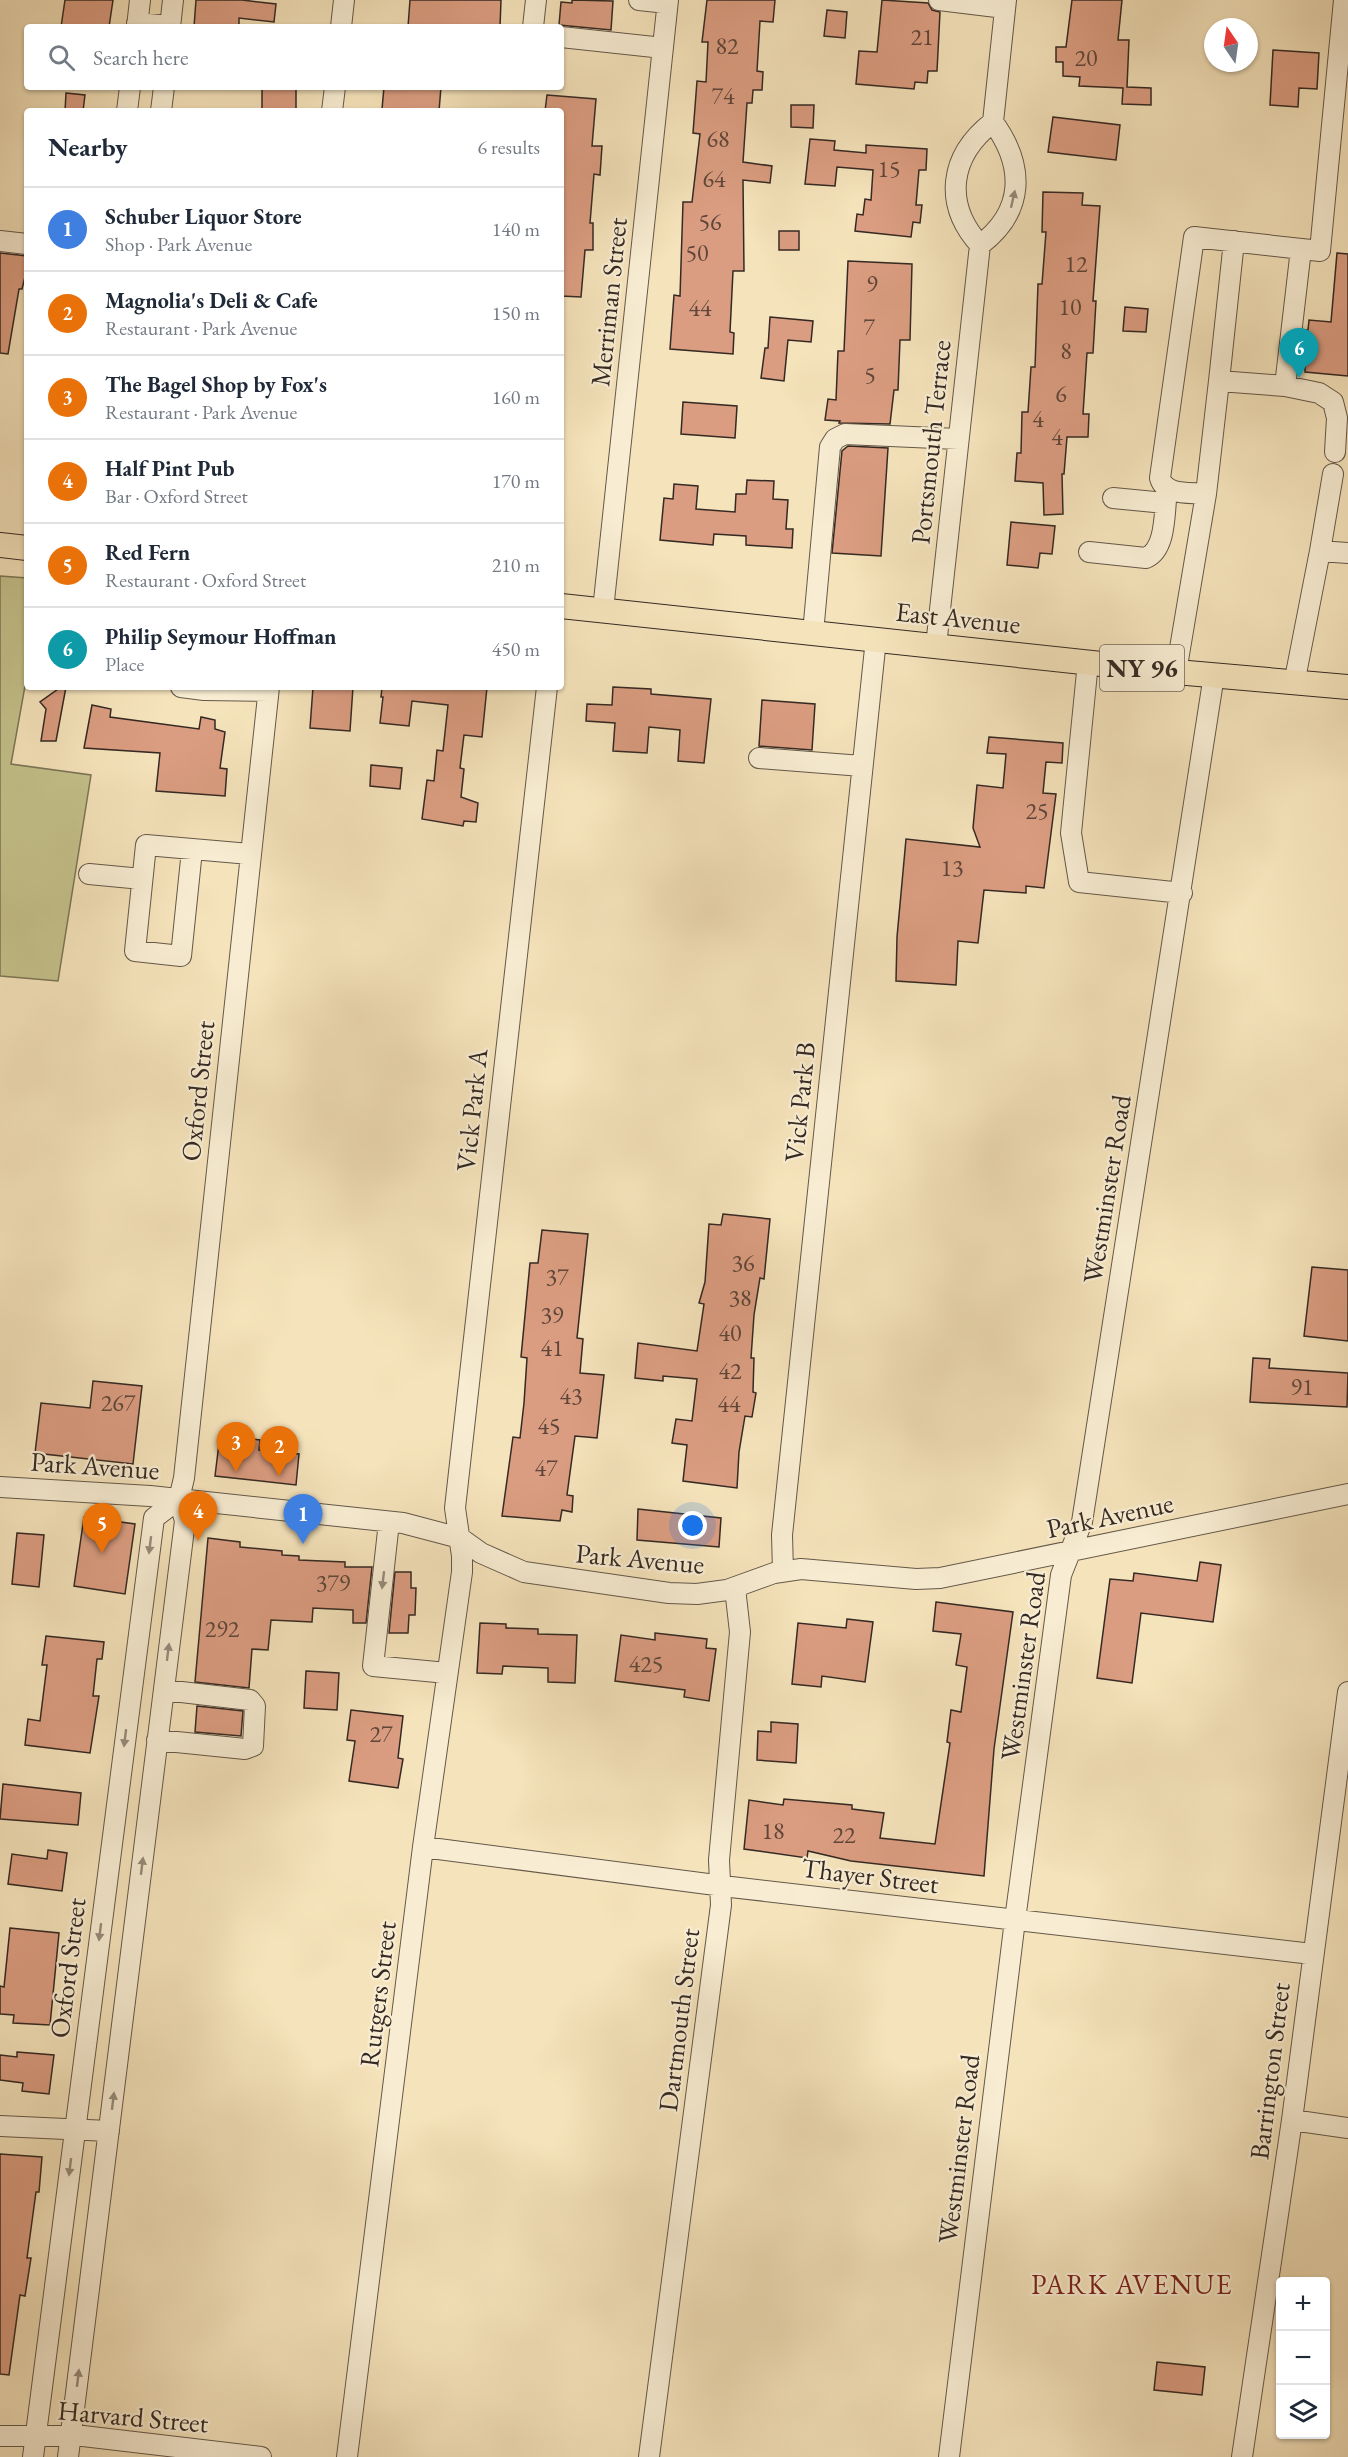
<!DOCTYPE html>
<html lang="en">
<head>
<meta charset="utf-8">
<style>
	:root { --surface:#fff; --page:#f2f2f3; --text:#1f2937; --muted:#747a83; --line:#e0e1e3; --accent:#8f2418 }
	body { margin:0; font-family:"EB Garamond",serif; background:var(--page); color:var(--text) }
	.controls { position:absolute; right:18px; bottom:18px; display:grid; overflow:hidden; border-radius:6px; box-shadow:0 2px 4px #0004 }
	.controls button { width:54px; height:54px; display:grid; place-items:center; padding:0; border:0; border-bottom:2px solid var(--line); background:var(--surface); color:var(--text); font:30px sans-serif }
	.compass { position:absolute; left:1204px; top:18px; width:54px; height:54px; border-radius:50%; background:var(--surface); box-shadow:0 2px 4px #0004; rotate:347deg }
	.you { position:absolute; left:693px; top:1526px; width:21px; height:21px; margin:-15px; border:4px solid #fff; border-radius:50%; background:#1a73e8; box-shadow:0 0 0 9px #1a73e833 }
	.badge { display:grid; place-items:center; width:39px; height:39px; border-radius:50%; background:var(--accent); color:#fff; font-size:20px; font-weight:700 }
	.pin { position:absolute; translate:-50% -50px; filter:drop-shadow(0 2px 3px #0008) }
	.pin::after { content:''; position:absolute; top:32px; width:21px; height:18px; background:inherit; clip-path:polygon(0 0,100% 0,50% 100%) }
	.list { margin:0; padding:0; list-style:none }
	h2 { display:flex; justify-content:space-between; align-items:center; height:78px; margin:0; padding:0 24px; font-size:26px }
	h2 small { font-size:20px; font-weight:400; color:var(--muted) }
	.list li { display:grid; grid-template-columns:39px 1fr auto; gap:18px; align-items:center; box-sizing:border-box; height:84px; padding:0 24px; border-top:2px solid var(--line) }
	.list b { display:block; font-size:22px; white-space:nowrap }
	.list p { margin:0; font-size:20px; white-space:nowrap; color:var(--muted) }
	.list em { font-size:20px; font-style:normal; color:var(--muted) }
	.icon { flex:none; width:33px; height:33px; fill:none; stroke:currentColor; stroke-width:2; stroke-linecap:round; stroke-linejoin:round }
	.map { position:relative; flex:none; width:1348px; height:2457px; overflow:hidden }
	.search { position:absolute; background:var(--surface); box-shadow:0 2px 4px #0004; left:24px; top:24px; width:540px; height:66px; display:flex; align-items:center; gap:15px; box-sizing:border-box; padding:0 21px; border-radius:6px; color:var(--muted); font-size:22px }
	.panel { position:absolute; background:var(--surface); box-shadow:0 2px 4px #0004; left:24px; top:108px; width:540px; height:582px; border-radius:6px }
	.map>svg:first-child { display:block }
	.green { fill:#c4c18b; stroke:#7c7557; stroke-width:1.5 }
	.building { fill:#db9d81; stroke:#342923; stroke-width:1.5 }
	.lines { fill:none; stroke-linecap:round; stroke-linejoin:round }
	.minor-casing { stroke:#645849; stroke-width:22 }
	.major-casing { stroke:#342923; stroke-width:26 }
	.minor { stroke:#f8edd3; stroke-width:20 }
	.major { stroke:#f5e3bb; stroke-width:24 }
	.oneway { fill:#968b7b }
	.labels { text-anchor:middle; stroke-width:4.5; stroke-linejoin:round; paint-order:stroke }
	.number-label { font-size:24px; fill:#5e463a }
	.shield { fill:#f8edd3; stroke:#6f6458; stroke-width:1.5 }
	.shield-label { font-size:26px; font-weight:bold; fill:#342923 }
	.street-label { font-size:27px; fill:#342923; stroke:#f8edd3 }
	.neighbourhood-label { font-size:28px; letter-spacing:1.5px; fill:#7a1f14; stroke:#f8edd3 }
</style>
</head>
<body>
<div class="map">
<svg width="1348" height="2457" viewBox="0 0 1348 2457">
	<rect width="100%" height="100%" fill="#f5e3bb"/>
	<filter id="stains"><feTurbulence type="fractalNoise" baseFrequency=".00333" numOctaves="4"/><feColorMatrix values="0 0 0 0 .2 0 0 0 0 .09 0 0 0 0 .02 0 0 0 .5 -.17"/></filter>
	<radialGradient id="worn" r=".72"><stop offset=".6" stop-color="#630" stop-opacity="0"/><stop offset="1" stop-color="#630" stop-opacity=".3"/></radialGradient>
	<path class="green" d="M0 576 27 578V675L11 764 91 775 58 981 0 976Z"/>
	<path class="building" d="M65 0H113L109 27H61Z
		M196 0H242L276 4 274 22 239 18V27H194Z
		M410 0H501L500 27H408Z
		M572 0 613 1 611 30 559 25 561 2 572 3Z
		M707 0H775L773 22 760 21 757 71 763 72 762 90H753L752 103H747L743 162 772 166 770 183 743 180 744 271H733L730 332 734 333 733 354 670 349 674 295 680 296 683 202H692L700 134 693 133 697 81 706 82 708 42H702Z
		M882 0 928 3 932 10 940 12 937 71H928L927 83 915 82 914 89 856 84 859 51 877 52Z
		M1072 0H1122L1118 40H1129L1127 87 1151 88V105L1122 104 1123 88 1079 86 1080 77 1063 76V62H1056V47H1066Z
		M827 10 847 12 845 38 824 36Z
		M1273 50 1319 53 1317 89 1299 88 1298 107 1270 105Z
		M262 87H296V111H262Z
		M384 87H441L439 111 382 109Z
		M66 93 85 95 83 111H65Z
		M547 95 596 99 592 146H602L600 175 594 174 590 223H593V250H585L581 297 561 296V111H545Z
		M791 105H814L813 128 791 127Z
		M1053 117 1120 125 1116 160 1048 152Z
		M810 139 835 141 834 150 866 153V145L927 149 926 170H919L916 205H922L920 223 913 222 911 237 855 231 857 214 863 215 865 199 871 200 873 170 837 167 835 186 805 184Z
		M1043 192 1083 193 1082 205 1100 206 1093 301H1096L1093 353H1087L1083 414H1089L1088 437H1067L1064 474H1062L1063 514 1044 515 1043 483 1015 481 1017 453H1021L1022 412H1028L1031 367H1035L1038 284H1042L1046 232H1042Z
		M779 231H799V250H779Z
		M0 253 27 256V269L22 289H19L8 354 0 353Z
		M1337 253 1348 254V376L1305 372V363L1300 362 1304 330H1308L1309 320 1331 322Z
		M848 261 912 264 910 340H900L898 390H894L890 424 839 423 840 421 825 420 828 399 836 400 838 351H844Z
		M1125 307 1148 309 1146 332 1123 331Z
		M770 317 813 321 811 342 788 340 784 381 761 378 765 348H768Z
		M683 402 737 406 735 438 681 434Z
		M848 446 888 448 881 556 832 553 842 451Z
		M747 480 774 481 773 499 788 500 786 529H793L792 548 746 545V536L714 534 713 545 660 540 664 498 673 499 674 484 698 486 696 509 735 512 736 494H746Z
		M1011 522 1055 526 1052 554 1040 553 1038 568 1007 565Z
		M61 687H66L56 741H41L46 709 40 702Z
		M313 687H353L350 731 310 728Z
		M382 687H487L482 737 464 735 460 768 464 769 461 797 478 803 476 822 464 821 463 826 422 819 427 780 434 781 437 750 443 751 448 705 412 701 409 726 380 723 383 697H381Z
		M613 687 651 689V694L711 699 704 763 678 761 680 730 649 727 647 753 613 751 615 723 586 721 587 704 612 705Z
		M762 700 815 704 812 750 759 746Z
		M92 705 111 709 110 717 199 729 201 717 215 720V729L225 732 220 768 227 769 225 796 156 791 160 753 84 748Z
		M989 737 1063 743 1062 763 1046 762 1043 793 1056 794 1044 888 1026 886V893L984 890 978 943 958 941 956 985 896 981 897 937 906 839 980 847 973 828 977 785 1003 788 1006 754 987 753Z
		M371 765 402 768 400 789 370 786Z
		M723 1214 770 1219 764 1279 760 1278 754 1315 751 1358H754L753 1392 756 1393 752 1417 745 1416 739 1452 737 1488 683 1481 687 1445 672 1443 676 1419 692 1421 697 1379 663 1376V1381L635 1378 638 1343 697 1351 704 1304 699 1303 705 1282 709 1224 721 1225Z
		M542 1230 588 1234 577 1338 583 1339 580 1373 604 1375 597 1438 575 1436 567 1495 573 1496 572 1512 562 1510 560 1521 502 1516 513 1437 520 1438 524 1403 527 1358 521 1357 530 1263H538Z
		M1312 1267 1348 1270V1341L1304 1336Z
		M1253 1358 1270 1359 1269 1368 1348 1373 1347 1407 1250 1402Z
		M93 1381 142 1386 133 1464 35 1453 41 1403 90 1408Z
		M220 1435 260 1440 259 1450 299 1454 296 1485 215 1476Z
		M638 1509 721 1518 719 1547 637 1540Z
		M84 1517 135 1524 125 1594 74 1586Z
		M17 1533 44 1535 39 1587 12 1584Z
		M208 1538 240 1542V1547L282 1551V1555L299 1556V1560L345 1562V1567H372L366 1623H353V1610L313 1608 312 1622 271 1620 268 1650 252 1649 249 1688 195 1682Z
		M1200 1562 1221 1565 1213 1622 1141 1613 1132 1683 1097 1678 1110 1579 1133 1581 1134 1573 1197 1581Z
		M395 1572H411V1588H416L415 1615H409L408 1633H389Z
		M936 1602 1013 1612 994 1749 984 1876 851 1861 808 1851 807 1858 744 1849 749 1800 783 1805 784 1799 852 1805V1809L884 1813 880 1838 935 1844 950 1743 947 1742 951 1710 961 1712 967 1667 956 1665 961 1634 933 1631Z
		M847 1619 873 1622 865 1682 822 1676 821 1687 792 1684 798 1623 846 1628Z
		M480 1623 506 1624V1628L538 1629V1634L577 1635 575 1683 548 1682V1668L503 1666 502 1674 477 1673Z
		M655 1633 707 1639 706 1648 716 1649 709 1701 684 1697 685 1690 615 1681 621 1635 655 1640Z
		M46 1636 104 1642 102 1659H97L93 1696H99L90 1753 25 1745 28 1719 40 1721 47 1665H42Z
		M306 1671 339 1673 337 1710 304 1708Z
		M197 1706 243 1711 241 1736 195 1732Z
		M351 1710 403 1716 398 1758 403 1759 398 1788 349 1781 355 1741 347 1740Z
		M771 1722 798 1724 796 1763 757 1760 758 1731 771 1732Z
		M3 1784 81 1793 78 1825 0 1819Z
		M48 1850 67 1853 62 1891 8 1884 12 1854 47 1859Z
		M10 1928 59 1933 50 2025 13 2023 14 2015 0 2014V1986L4 1987Z
		M17 2052 54 2055 49 2094 22 2091 23 2083 0 2080V2055L17 2057Z
		M0 2154 42 2157 39 2192H36L27 2258H31L25 2296 20 2295 9 2375 0 2374Z
		M1157 2362 1205 2367 1202 2395 1154 2390Z"/>
	<g class="lines">
		<defs>
			<path id="minor" d="M639 0 667 3
				M939 0 1005 8
				M137 23 170 26
				M137 27 140 0
				M170 27 173 0
				M341 27 344 0
				M533 27 536 0
				M561 37 663 48
				M127 111 130 87
				M161 111 164 87
				M332 111 335 87
				M993 122 1006 0
				M0 241 27 244
				M1301 249 1285 386 1219 381 1206 494C1190 492 1165 496 1160 478L1194 237 1320 251 1344 0
				M1219 381 1234 241
				M1285 386 1319 393 1333 402 1337 418 1335 452
				M1113 498 1165 503
				M1320 551 1333 474
				M1089 552 1146 558C1167 549 1164 510 1167 490
				M603 610 668 0
				M813 633 830 447 835 439 845 434 958 439
				M936 646 980 245C1025 211 1025 166 993 122 949 156 943 204 980 245
				M1088 662 1071 833 1079 882 1182 893
				M1176 672 1206 494
				M1294 684 1320 551 1348 553
				M181 687 204 690 268 691
				M759 758 862 766
				M192 850 181 956 135 951 146 845 250 854
				M89 874 142 879
				M0 1487 150 1496 403 1523 460 1538 481 1553 524 1572 669 1593 697 1594 727 1590 774 1573 801 1569 916 1579 940 1578 1348 1494
				M389 1522 373 1666 447 1673
				M783 1571 782 1535 876 639
				M157 1740 245 1749 253 1746 255 1706 250 1700 164 1690
				M423 1847 731 1887 1312 1954
				M1292 2120 1348 2128
				M0 2126 109 2131
				M0 2436H83L261 2457
				M33 2457 154 1518 179 1499
				M68 2457 185 1521 179 1499 184 1478 269 687
				M347 2457 423 1847 462 1572V1556L455 1508 547 687
				M649 2457 721 1905 719 1860 740 1632 735 1588
				M949 2457 1015 1920 1061 1575 1082 1522 1214 675
				M1242 2457 1292 2120 1348 1692"/>
			<path id="major" d="M0 545 27 548
				M561 606 1176 672 1348 687"/>
		</defs>
		<use href="#minor" class="minor-casing"/>
		<use href="#major" class="major-casing"/>
		<use href="#minor" class="minor"/>
		<use href="#major" class="major"/>
	</g>
	<defs><path id="oneway-solid" d="M-6-.8H1V-3.2L6.5 0L1 3.2V.8H-6Z" transform="scale(1.5)"/></defs>
	<g class="oneway">
		<use href="#oneway-solid" transform="translate(1013 199) rotate(-77)"/>
		<use href="#oneway-solid" transform="translate(150 1545) rotate(97)"/>
		<use href="#oneway-solid" transform="translate(383 1580) rotate(97)"/>
		<use href="#oneway-solid" transform="translate(168 1652) rotate(-83)"/>
		<use href="#oneway-solid" transform="translate(125 1738) rotate(97)"/>
		<use href="#oneway-solid" transform="translate(142 1866) rotate(-83)"/>
		<use href="#oneway-solid" transform="translate(100 1932) rotate(97)"/>
		<use href="#oneway-solid" transform="translate(113 2101) rotate(-83)"/>
		<use href="#oneway-solid" transform="translate(70 2167) rotate(97)"/>
		<use href="#oneway-solid" transform="translate(78 2378) rotate(-83)"/>
	</g>
	<g class="labels">
		<g class="number-label">
			<text x="922" y="45">21</text>
			<text x="727" y="54">82</text>
			<text x="1086" y="66">20</text>
			<text x="723" y="104">74</text>
			<text x="718" y="147">68</text>
			<text x="889" y="177">15</text>
			<text x="714" y="187">64</text>
			<text x="710" y="230">56</text>
			<text x="697" y="261">50</text>
			<text x="1076" y="272">12</text>
			<text x="872" y="292">9</text>
			<text x="1070" y="315">10</text>
			<text x="700" y="316">44</text>
			<text x="869" y="335">7</text>
			<text x="1066" y="359">8</text>
			<text x="870" y="383">5</text>
			<text x="1061" y="402">6</text>
			<text x="1038" y="427">4</text>
			<text x="1057" y="445">4</text>
			<text x="1037" y="819">25</text>
			<text x="952" y="876">13</text>
			<text x="743" y="1271">36</text>
			<text x="557" y="1285">37</text>
			<text x="740" y="1306">38</text>
			<text x="552" y="1323">39</text>
			<text x="730" y="1341">40</text>
			<text x="552" y="1356">41</text>
			<text x="730" y="1379">42</text>
			<text x="1302" y="1395">91</text>
			<text x="571" y="1404">43</text>
			<text x="118" y="1411">267</text>
			<text x="729" y="1412">44</text>
			<text x="549" y="1434">45</text>
			<text x="546" y="1476">47</text>
			<text x="333" y="1591">379</text>
			<text x="222" y="1637">292</text>
			<text x="646" y="1672">425</text>
			<text x="381" y="1742">27</text>
			<text x="773" y="1839">18</text>
			<text x="844" y="1843">22</text>
		</g>
		<rect class="shield" x="1100" y="645" width="84" height="46" rx="4.5"/>
		<g class="shield-label">
			<text x="1142" y="677">NY 96</text>
		</g>
		<g class="street-label">
			<text transform="translate(609 302) rotate(-84)" y="9">Merriman Street</text>
			<text transform="translate(931 442) rotate(-84)" y="9">Portsmouth Terrace</text>
			<text transform="translate(958 618) rotate(6)" y="9">East Avenue</text>
			<text transform="translate(198 1091) rotate(-84)" y="9">Oxford Street</text>
			<text transform="translate(800 1102) rotate(-84)" y="9">Vick Park B</text>
			<text transform="translate(472 1110) rotate(-84)" y="9">Vick Park A</text>
			<text transform="translate(1107 1189) rotate(-81)" y="9">Westminster Road</text>
			<text transform="translate(95 1466) rotate(4)" y="9">Park Avenue</text>
			<text transform="translate(1110 1516) rotate(-12)" y="9">Park Avenue</text>
			<text transform="translate(640 1559) rotate(5)" y="9">Park Avenue</text>
			<text transform="translate(1023 1666) rotate(-82)" y="9">Westminster Road</text>
			<text transform="translate(870 1876) rotate(7)" y="9">Thayer Street</text>
			<text transform="translate(68 1968) rotate(-83)" y="9">Oxford Street</text>
			<text transform="translate(378 1994) rotate(-83)" y="9">Rutgers Street</text>
			<text transform="translate(679 2020) rotate(-83)" y="9">Dartmouth Street</text>
			<text transform="translate(1270 2071) rotate(-83)" y="9">Barrington Street</text>
			<text transform="translate(959 2149) rotate(-83)" y="9">Westminster Road</text>
			<text transform="translate(133 2417) rotate(5)" y="9">Harvard Street</text>
		</g>
		<g class="neighbourhood-label">
			<text x="1132" y="2294">PARK AVENUE</text>
		</g>
	</g>
	<rect width="100%" height="100%" filter="url(#stains)"/>
	<rect width="100%" height="100%" fill="url(#worn)"/>
</svg>
<div class="controls">
<button>+</button>
<button>−</button>
<button><svg class="icon" aria-label="layers" viewBox="0 0 24 24"><path d="M12 4l9 5-9 5-9-5zM3 14l9 5 9-5"/></svg></button>
</div>
<svg class="compass" viewBox="-18 -18 36 36"><path d="M0-13l5 13h-10z" fill="#e53935"/><path d="M0 13l5-13h-10z" fill="#747a83"/></svg>
<div class="you"></div>
<div class="pin badge" style="left:303px;top:1544px;background:#3f7fe0">1</div>
<div class="pin badge" style="left:279px;top:1476px;background:#e8710a">2</div>
<div class="pin badge" style="left:236px;top:1472px;background:#e8710a">3</div>
<div class="pin badge" style="left:198px;top:1541px;background:#e8710a">4</div>
<div class="pin badge" style="left:102px;top:1553px;background:#e8710a">5</div>
<div class="pin badge" style="left:1299px;top:378px;background:#0f9aa8">6</div>
<div class="search"><svg class="icon" aria-label="search" viewBox="0 0 24 24"><circle cx="10" cy="10" r="6"/><path d="M15 15l6 6"/></svg>Search here</div>
<section class="panel">
<h2>Nearby<small>6 results</small></h2>
<ul class="list">
<li><span class="badge" style="background:#3f7fe0">1</span><div><b>Schuber Liquor Store</b><p>Shop · Park Avenue</p></div><em>140 m</em></li>
<li><span class="badge" style="background:#e8710a">2</span><div><b>Magnolia's Deli &amp; Cafe</b><p>Restaurant · Park Avenue</p></div><em>150 m</em></li>
<li><span class="badge" style="background:#e8710a">3</span><div><b>The Bagel Shop by Fox's</b><p>Restaurant · Park Avenue</p></div><em>160 m</em></li>
<li><span class="badge" style="background:#e8710a">4</span><div><b>Half Pint Pub</b><p>Bar · Oxford Street</p></div><em>170 m</em></li>
<li><span class="badge" style="background:#e8710a">5</span><div><b>Red Fern</b><p>Restaurant · Oxford Street</p></div><em>210 m</em></li>
<li><span class="badge" style="background:#0f9aa8">6</span><div><b>Philip Seymour Hoffman</b><p>Place</p></div><em>450 m</em></li>
</ul>
</section>
</div>
</body>
</html>
